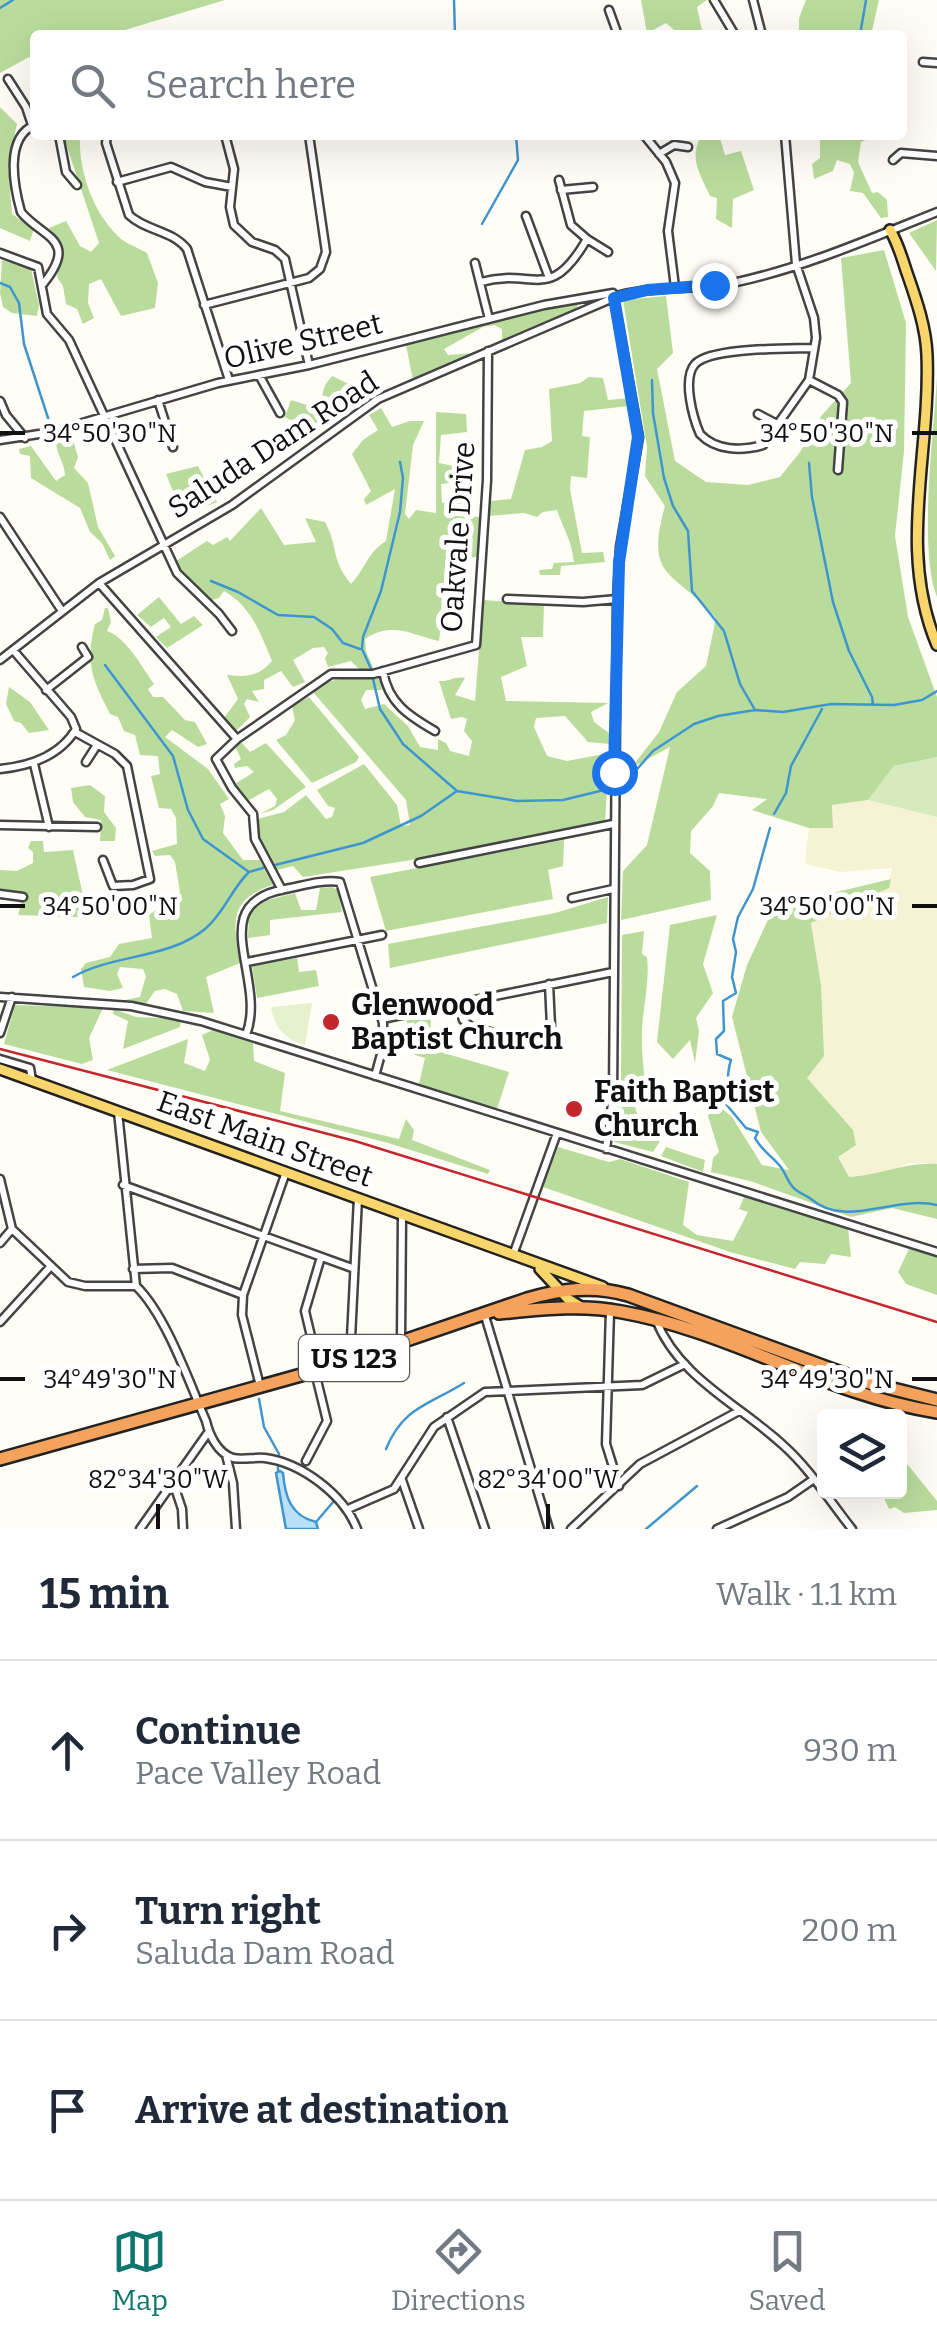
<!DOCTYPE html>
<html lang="en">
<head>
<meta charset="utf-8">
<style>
	:root { --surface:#fff; --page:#f2f2f3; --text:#1f2937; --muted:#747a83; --line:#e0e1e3; --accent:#0f766e }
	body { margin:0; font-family:Bitter,serif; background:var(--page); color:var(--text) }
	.controls { position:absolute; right:30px; bottom:30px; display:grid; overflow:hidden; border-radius:10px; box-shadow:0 10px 40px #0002 }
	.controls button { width:90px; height:90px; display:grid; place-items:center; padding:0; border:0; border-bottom:2px solid var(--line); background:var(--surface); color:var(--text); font:50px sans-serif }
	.stop { position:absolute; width:30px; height:30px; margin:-22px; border:8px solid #1a73e8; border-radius:50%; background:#fff }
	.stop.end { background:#1a73e8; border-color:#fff; box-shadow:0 2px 10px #0008 }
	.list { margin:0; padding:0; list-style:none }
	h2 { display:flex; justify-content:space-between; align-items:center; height:130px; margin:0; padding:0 40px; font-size:42px }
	h2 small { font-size:32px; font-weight:400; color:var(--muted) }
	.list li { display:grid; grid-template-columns:65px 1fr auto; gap:30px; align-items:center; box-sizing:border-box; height:180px; padding:0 40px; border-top:2px solid var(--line) }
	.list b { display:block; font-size:38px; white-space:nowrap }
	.list p { margin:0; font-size:32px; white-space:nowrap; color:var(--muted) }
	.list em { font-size:32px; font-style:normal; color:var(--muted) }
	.icon { flex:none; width:55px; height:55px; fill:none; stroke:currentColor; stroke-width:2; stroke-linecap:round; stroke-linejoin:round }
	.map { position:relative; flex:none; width:937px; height:1529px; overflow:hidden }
	.search { position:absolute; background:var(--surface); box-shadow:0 10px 40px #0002; left:30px; right:30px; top:30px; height:110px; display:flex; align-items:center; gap:25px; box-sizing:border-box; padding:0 35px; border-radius:10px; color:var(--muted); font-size:38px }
	.sheet { height:670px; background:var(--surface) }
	nav { display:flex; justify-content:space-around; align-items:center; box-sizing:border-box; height:140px; border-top:2px solid var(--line); background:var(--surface); font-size:28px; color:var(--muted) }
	nav a { display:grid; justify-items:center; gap:5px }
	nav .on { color:var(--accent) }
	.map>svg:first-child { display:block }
	.farmland { fill:#f6f3d4 }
	.green { fill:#d5ebbd }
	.forest { fill:#b9dc9c }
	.pitch { fill:#e6f2cf }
	.water { fill:#b9e0f7; stroke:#3f96cf; stroke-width:2.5 }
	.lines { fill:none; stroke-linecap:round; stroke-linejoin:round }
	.stream { stroke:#3f96cf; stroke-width:2.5 }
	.minor-casing { stroke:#444; stroke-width:11 }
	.major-casing { stroke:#222; stroke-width:14 }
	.highway-casing { stroke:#222; stroke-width:16 }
	.minor { stroke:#fff; stroke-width:6 }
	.major { stroke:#f9d66b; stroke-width:9 }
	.highway { stroke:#f5a25d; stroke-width:11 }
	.rail { stroke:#c4262e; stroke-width:2.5 }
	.route { stroke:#1a73e8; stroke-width:12 }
	.ticks { fill:none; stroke:#111; stroke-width:4 }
	.poi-dot { fill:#c4262e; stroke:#fff; stroke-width:4 }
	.labels { text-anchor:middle; stroke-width:10; stroke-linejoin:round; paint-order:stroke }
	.shield { fill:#fff; stroke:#585858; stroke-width:2.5 }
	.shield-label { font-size:28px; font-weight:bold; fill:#111 }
	.street-label { font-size:30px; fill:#111; stroke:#fff }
	.poi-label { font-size:30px; font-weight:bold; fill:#111; stroke:#fff; text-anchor:start }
	.ticks-label { font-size:25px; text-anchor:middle; fill:#111; stroke:#fff; stroke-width:10; stroke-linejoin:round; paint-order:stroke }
</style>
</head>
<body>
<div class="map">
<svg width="937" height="1529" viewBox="0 0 937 1529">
	<rect width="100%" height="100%" fill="#fffdf5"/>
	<path class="farmland" d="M868 800 937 817V1164L910 1163 887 1172 849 1177 838 1157 853 1130 807 1078 821 985 811 923 888 888 892 868 841 872 805 864 809 828 833 827 832 805Z"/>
	<path class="green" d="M937 757V817L868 800 894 766Z"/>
	<path class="forest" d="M0 0H225L108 35H35V64L29 57 0 73Z
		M641 0H707L697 7 703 35H680L666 23 647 33Z
		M806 0H879L871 35H799V18Z
		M0 107 17 124 8 164 12 214 34 229 30 241 0 228Z
		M63 135H80C78 170 93 213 119 237 126 244 139 248 147 253L158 283 155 308 121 316 101 279 89 284 88 303 94 318 83 324 77 309 66 304 63 286 57 277 62 249 49 228 66 221 80 246 91 252 99 243Z
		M702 135H719L725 155 741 151 754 190 733 199 732 228 716 219 717 198 710 196C700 174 688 157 702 135Z
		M795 135H877L861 142 858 162 872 193 878 192 887 200 888 217 881 218 863 193 850 191 854 173 850 164 837 160 833 171 814 179 812 164 820 158V137Z
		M937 220 936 271 909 233Z
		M884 250 906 323 904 451 895 536 908 617 937 697V757L894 766 868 800 832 805 833 828H809L752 810 767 799 719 793 713 806 691 831 690 853 710 871 711 900 621 920 623 871 647 845 670 747 631 768 659 732 677 692 706 666 716 618C674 569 644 581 665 506L645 476 647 447 623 300 666 296 673 353 657 369 675 461 706 482 748 485 780 477 800 452 822 415 851 383 841 258Z
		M2 260 31 269 39 305 37 316 12 313 3 307 0 293Z
		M571 303 578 304 577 309 502 342V329L494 325 483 327 444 349 448 355 475 353 413 380 406 345Z
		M332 376 349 384 359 401 346 413 321 411 317 414 321 427 317 435 285 417 291 400 307 405 322 396 325 385Z
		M589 377 603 378 608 400 629 398V406L584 411 582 436 590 437 587 478 571 476 570 489 582 553 603 552 605 562 561 566 560 575H540L539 570 552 569 554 563 574 562C571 538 564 531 557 510L543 512 537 517 524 513 489 516 491 501 511 499 525 450 542 447 552 441 549 389 580 383Z
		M937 377V597C918 549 934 432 937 377Z
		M381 408 392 427 410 421H424L413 445 405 514 409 519 416 510 436 513V412L466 414 467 432 441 435 439 463 458 467 455 482 441 484 442 503 463 500 464 516 481 517 479 557 454 558C451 569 443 579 442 589 441 606 442 623 439 641 411 634 391 621 365 639L366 651 374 670 361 671 351 661 328 667 325 658 328 653 324 647 313 648 293 660 305 682 293 687 281 671 264 680V689L252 691 259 702 247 699 244 704 250 717 236 731 224 718 238 699 227 675C247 677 258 677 272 661 260 633 252 607 224 591L219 598 209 601 182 573 176 561 207 541 213 545 227 537 230 541 261 508 284 545 316 542 305 518 325 522C339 548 330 558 351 584 366 568 367 553 386 541L395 489 366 505 364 499 371 491 352 454 363 440 378 430 369 415Z
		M71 433 78 457 74 468 88 483 98 527 115 556 110 560 102 543 90 532 80 508 31 478 30 456 20 454 19 449 31 446 56 481 65 475C64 460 54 451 56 436Z
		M198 466 217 502 183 516 166 474Z
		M159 597 181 624 194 616 203 625 167 648 156 637 171 627 164 618 151 627 137 615Z
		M483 600 544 604 543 637H521L527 666 501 677 506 701 608 703 591 712 594 722 609 733V744L588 742 565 716 536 718 534 727 547 756 567 761 604 754 608 773 605 823 475 850 303 877 293 866 277 870 257 832V819L284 812 306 795 326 819 332 817 335 808 328 806 317 790 364 764 397 805 401 826 410 825 406 800 313 692C332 673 355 680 379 679L382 690H366L361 700 365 709 384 704 408 726 420 747 438 750V739L446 743 450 751 469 756 472 741 464 731 467 719 462 717 451 719 439 681C449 682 455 676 465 678L455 695 475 701Z
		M105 608H108L111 622 107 631C126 637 142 667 154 684L148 689 153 697H163L185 720 195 722 207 744 198 747 172 730 165 737 208 769 229 799 220 804 225 816 223 833 243 860H260L273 885C228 899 233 924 240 963L206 977 214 1013 183 1011 177 994 165 989 155 991 145 1005 120 1001 140 997 146 976 143 969 120 967 117 974 123 988 110 991 84 987 81 969 86 963 110 957 119 944 152 938 149 915 180 892 175 862 170 855 155 856 152 851 177 844 176 818 171 809 159 808 151 776 160 774 158 756 140 755 135 735 124 731 118 717 110 714C92 679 85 663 95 624L102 620Z
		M9 687 30 702 49 730 29 733 21 723 14 721 6 704Z
		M309 697 359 757 356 762 312 783 276 740 286 735 295 720 292 706Z
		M240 741 250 752 266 743 306 787 273 810 260 814 275 806 277 799 269 789 249 800 235 784 254 772 247 766 235 768 234 764 241 759 236 748Z
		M90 785 105 796 104 812 116 828 115 841H100L101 820 85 817 73 802 71 788Z
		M564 840 563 866 548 870 553 899 386 931 370 877Z
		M31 841H43L44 852 73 850 84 900 97 904 101 918 18 915 24 894 0 889V870L17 871 33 863V852L28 848Z
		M891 879 889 888 811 923 821 985 824 1056 807 1078 853 1130 856 1145 838 1157 849 1177C883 1175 903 1162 937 1164V1219L892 1208 851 1217 750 1181 711 1172 713 1158 719 1152 708 1116 711 1107H720L732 1117 762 1165 789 1170 761 1132 732 1017 747 965 774 907Z
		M332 887 338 890 342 912 270 920V935L248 938 249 914 260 902 295 893 301 910H316L320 888Z
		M608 897 607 923 390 968 388 944 555 913Z
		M717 915 703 964 713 993 696 1018 699 1031 695 1063 690 1040 673 1059 657 1042 670 925Z
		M644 931 642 954 647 957C650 981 643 1006 642 1030 641 1055 645 1078 647 1103L635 1106C638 1122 644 1125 661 1127L660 1141 653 1152 614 1142 621 1078 622 935Z
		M297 958 299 972 316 970 319 986 257 998 252 966Z
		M15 1005 103 1008 89 1038 93 1060 82 1064 4 1044Z
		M114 1009 136 1017 181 1019 180 1027 123 1049 128 1021 113 1014Z
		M431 1013 430 1049 509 1072 497 1109 419 1084 425 1058 415 1055 407 1040V1016Z
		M213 1030 253 1043 254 1061 285 1073 280 1111 399 1139 406 1119 414 1130 412 1140 490 1170 488 1174 388 1143 107 1070 188 1039 184 1063 205 1071 210 1060 202 1035Z
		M558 1147 609 1162 620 1159 689 1182 683 1225 697 1235 733 1241 748 1212 739 1209 744 1197 848 1229 851 1257 831 1254 825 1264 800 1262 795 1269 730 1252 543 1187Z
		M666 1147 705 1160 703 1172 661 1156Z
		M909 1249 937 1257V1295L906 1284 898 1272Z
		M908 1465 937 1501V1510L904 1513 895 1507 889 1509 881 1492H900V1470Z"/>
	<path class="pitch" d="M312 1003 305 1045C285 1039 274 1028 271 1007Z"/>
	<path class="water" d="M280 1471 283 1473C285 1497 291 1516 316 1522L318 1529H286L276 1473Z"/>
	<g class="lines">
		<path class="stream" d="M454 0 455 35
			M0 8 13 0
			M860 35 866 0
			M482 224 518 160 516 135
			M0 283 10 287 19 303 24 344 49 421
			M652 380 653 413 664 478 673 506 688 531 692 591 724 631 740 684 755 710
			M809 463 812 497 833 602 849 651 872 697 873 705
			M211 581 238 592 278 615 314 617 332 629 343 643 360 649
			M105 665 173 756 188 810 203 839 249 872 263 868
			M372 671 362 649 363 637 381 591 400 512 403 478 400 462
			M373 679 380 709 403 744 457 791 517 801 563 800 608 789
			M622 781 631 776 653 751 694 724 718 716 755 710 783 712 831 704 894 705 922 700 937 691
			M774 814 786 793 791 766 822 709
			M770 828 753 889 738 917 733 939 736 952 732 977 736 993 723 1001 724 1031 716 1039 717 1054 731 1060C725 1077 730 1088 726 1104L746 1128 758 1132 755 1138C762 1151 771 1155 780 1166 785 1172 787 1180 792 1186 797 1193 805 1194 811 1199 845 1229 895 1195 937 1205
			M275 865 363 843 421 816 457 791
			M73 977C113 954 169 959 205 929 224 913 231 890 248 873
			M259 1399 264 1427 279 1454
			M386 1449C403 1407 429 1405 464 1383
			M278 1466V1471
			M316 1522 334 1501
			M646 1529 697 1486"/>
		<defs>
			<path id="minor" d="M714 0 735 35
				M753 0 762 35
				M609 10 618 35
				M923 62 937 63
				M8 79 26 107 32 125
				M35 125C4 137 14 187 21 212 42 238 80 239 43 284
				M59 135 66 172 77 185
				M107 135 106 143 129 215C146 231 172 230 187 249L229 380
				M225 135 234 169 230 207 234 225 252 242 275 250 285 259 309 365
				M644 135 666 162 675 183 668 231 675 287
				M785 135 796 264 814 318 816 338 809 380 763 445C742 451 716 451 700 434 693 418 682 379 695 364 711 347 789 349 814 348
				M659 154 674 145 688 147
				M893 160 901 153 937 156
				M117 182 171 167 205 182 232 187
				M561 190 593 187
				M526 216 549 278
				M587 239 608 252
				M0 253 38 267 47 314 69 340 177 573 219 614 232 631
				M475 263 489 319
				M481 282C534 267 549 305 587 239L571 225 559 180
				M204 305 309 278 320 269 326 252 309 135
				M259 375 280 413
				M809 380 838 395 843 402 838 470
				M158 400 173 447
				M0 401 6 415 25 438
				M758 414 777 424
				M0 440 52 432 218 383 309 365 544 305 613 293 639 437 620 547 617 599 613 1096 606 1149
				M0 517 62 611
				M99 583 237 739
				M507 599 583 602 617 599
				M0 660 99 583 232 505 378 399 620 295C659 285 699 291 737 282 805 267 872 238 937 212
				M383 671C388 703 409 716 435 731
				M46 690 88 657 82 647
				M75 732 115 754 127 766 150 879 133 885 113 886 103 860
				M86 762 97 745
				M34 764 49 827
				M0 769C30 766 60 756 76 729L71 717 13 650
				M0 825 97 827
				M419 863 613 824
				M282 890 255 839 253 814 232 788 216 759 237 739 331 674H373L476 645 487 480 488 351
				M0 894 23 897
				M572 898 613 889
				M247 962 382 935
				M0 997 131 1006 201 1021 937 1252
				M458 1002 463 1020 470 1026 542 1047 546 1045 551 1026 549 984
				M382 1019 613 972
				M0 1033 12 997
				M246 1035C268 979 202 904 285 889 302 886 323 879 340 882L383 1023V1047L375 1076
				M0 1059 30 1068 32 1080
				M118 1112 136 1286
				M0 1179 12 1229 68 1282 85 1286H136
				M123 1185 352 1268
				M0 1243 12 1229
				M513 1255 557 1133
				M133 1269 172 1268 243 1295
				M136 1286C166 1315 189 1382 206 1421 209 1434 217 1453 233 1458 243 1460 255 1457 265 1458 302 1463 344 1495 357 1529
				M610 1311 606 1444 619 1486
				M485 1316 549 1529
				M656 1320C679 1378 740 1405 783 1445 810 1469 829 1500 852 1529
				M0 1322 51 1266
				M401 1342 402 1215
				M350 1358 358 1198
				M319 1370 305 1311 321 1257
				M260 1386 242 1315 243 1295 286 1172
				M447 1417 485 1529
				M226 1455 233 1483 236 1529
				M306 1461 327 1421 315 1372
				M402 1480 419 1529
				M173 1482 182 1509 183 1529
				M348 1509 394 1489 434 1427 485 1392 642 1385 685 1364
				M140 1529 207 1434
				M571 1529 640 1464 739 1411
				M717 1529 788 1497 814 1479"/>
			<path id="major" d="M890 230C898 243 902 258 907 273 916 299 926 327 927 355 931 453 897 550 937 645
				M0 1069 603 1287
				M540 1269 568 1299 581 1307"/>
			<path id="highway" d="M499 1313C541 1309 580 1304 622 1312 730 1331 827 1395 937 1412
				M0 1459 319 1370 527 1299C561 1289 593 1285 628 1295L869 1383 937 1400"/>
		</defs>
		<use href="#minor" class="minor-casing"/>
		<use href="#major" class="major-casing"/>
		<use href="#highway" class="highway-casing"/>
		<use href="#minor" class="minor"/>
		<use href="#major" class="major"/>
		<use href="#highway" class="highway"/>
		<path class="rail" d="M0 1049 355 1141 937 1322"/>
	</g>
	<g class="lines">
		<path class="route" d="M614 772 619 562 638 437 614 298 647 290 714 285"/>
	</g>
	<path class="ticks" d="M0 433H25M912 433H937M0 906H25M912 906H937M0 1379H25M912 1379H937M158 1504V1529M548 1504V1529"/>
	<g class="poi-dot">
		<circle cx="331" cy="1022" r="10"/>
		<circle cx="574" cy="1109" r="10"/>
	</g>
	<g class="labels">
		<rect class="shield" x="299" y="1335" width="110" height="46" rx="8"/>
		<g class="shield-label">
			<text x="354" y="1368">US 123</text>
		</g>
		<g class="street-label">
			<text transform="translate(303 341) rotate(-13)" y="10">Olive Street</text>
			<text transform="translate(273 445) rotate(-33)" y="10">Saluda Dam Road</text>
			<text transform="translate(458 537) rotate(-86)" y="10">Oakvale Drive</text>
			<text transform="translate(265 1139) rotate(20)" y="10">East Main Street</text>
		</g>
		<g class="poi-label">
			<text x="351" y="1015">Glenwood<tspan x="351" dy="34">Baptist Church</tspan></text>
			<text x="594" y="1102">Faith Baptist<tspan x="594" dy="34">Church</tspan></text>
		</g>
	</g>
	<g class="ticks-label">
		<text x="110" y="442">34°50'30"N</text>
		<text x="827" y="442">34°50'30"N</text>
		<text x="110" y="915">34°50'00"N</text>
		<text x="827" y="915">34°50'00"N</text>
		<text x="110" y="1388">34°49'30"N</text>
		<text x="827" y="1388">34°49'30"N</text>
		<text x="158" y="1488">82°34'30"W</text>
		<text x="548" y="1488">82°34'00"W</text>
	</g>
</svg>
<div class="controls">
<button><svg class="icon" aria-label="layers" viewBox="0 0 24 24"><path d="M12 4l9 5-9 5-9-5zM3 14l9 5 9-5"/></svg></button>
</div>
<div class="stop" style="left:614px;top:772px"></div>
<div class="stop end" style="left:714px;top:285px"></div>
<div class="search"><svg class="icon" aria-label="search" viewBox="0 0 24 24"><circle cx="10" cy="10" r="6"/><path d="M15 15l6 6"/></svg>Search here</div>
</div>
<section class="sheet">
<h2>15 min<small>Walk · 1.1 km</small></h2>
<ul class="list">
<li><svg class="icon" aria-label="ahead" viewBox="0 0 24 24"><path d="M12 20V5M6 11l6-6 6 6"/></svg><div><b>Continue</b><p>Pace Valley Road</p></div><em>930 m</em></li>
<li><svg class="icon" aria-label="right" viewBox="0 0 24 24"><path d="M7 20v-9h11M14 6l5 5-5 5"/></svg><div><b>Turn right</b><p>Saluda Dam Road</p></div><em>200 m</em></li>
<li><svg class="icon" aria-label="arrive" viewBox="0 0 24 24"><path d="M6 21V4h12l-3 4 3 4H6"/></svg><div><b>Arrive at destination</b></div></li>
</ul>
</section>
<nav>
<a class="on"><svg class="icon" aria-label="map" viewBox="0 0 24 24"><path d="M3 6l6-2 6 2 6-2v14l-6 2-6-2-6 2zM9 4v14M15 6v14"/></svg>Map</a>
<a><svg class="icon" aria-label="directions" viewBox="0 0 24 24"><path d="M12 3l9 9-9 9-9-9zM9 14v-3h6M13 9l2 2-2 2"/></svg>Directions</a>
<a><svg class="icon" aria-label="saved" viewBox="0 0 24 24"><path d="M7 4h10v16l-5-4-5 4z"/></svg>Saved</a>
</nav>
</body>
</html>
